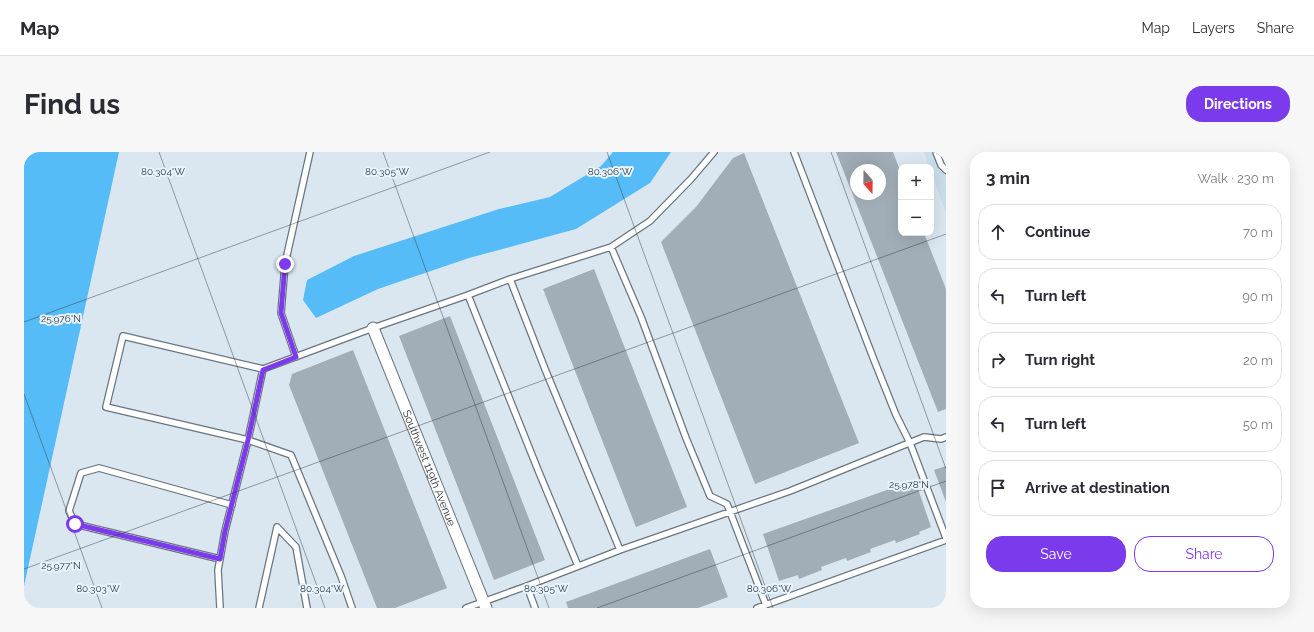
<!DOCTYPE html>
<html lang="en">
<head>
<meta charset="utf-8">
<style>
	:root { --surface:#fff; --page:#f7f7f7; --text:#2b2b33; --muted:#7c7c81; --line:#e1e1e2; --accent:#7c3aed }
	body { margin:0; font-family:Raleway,sans-serif; background:var(--page); color:var(--text) }
	.controls { position:absolute; right:12px; top:12px; display:grid; overflow:hidden; border-radius:8px; box-shadow:0 4px 16px #0002 }
	.controls button { width:36px; height:36px; display:grid; place-items:center; padding:0; border:0; border-bottom:1px solid var(--line); background:var(--surface); color:var(--text); font:20px sans-serif }
	.compass { position:absolute; left:826px; top:12px; width:36px; height:36px; border-radius:50%; background:var(--surface); box-shadow:0 4px 16px #0002; rotate:160deg }
	.stop { position:absolute; width:12px; height:12px; margin:-9px; border:3px solid #7c3aed; border-radius:50%; background:#fff }
	.stop.end { background:#7c3aed; border-color:#fff; box-shadow:0 1px 4px #0008 }
	.list { margin:0; padding:0; list-style:none }
	h2 { display:flex; justify-content:space-between; align-items:center; height:52px; margin:0; padding:0 16px; font-size:17px }
	h2 small { font-size:13px; font-weight:400; color:var(--muted) }
	.list li { display:grid; grid-template-columns:26px 1fr auto; gap:12px; align-items:center; box-sizing:border-box; height:56px; margin:0 8px 8px; padding:0 8px; border:1px solid var(--line); border-radius:16px }
	.list b { display:block; font-size:15px; white-space:nowrap }
	.list em { font-size:13px; font-style:normal; color:var(--muted) }
	.actions { display:flex; gap:8px; padding:12px 16px }
	.actions a { flex:1; padding:9px 0; border:1px solid var(--accent); border-radius:16px; text-align:center; font-size:14px; color:var(--accent) }
	.actions .main { background:var(--accent); color:#fff }
	.icon { flex:none; width:22px; height:22px; fill:none; stroke:currentColor; stroke-width:2; stroke-linecap:round; stroke-linejoin:round }
	.map { position:relative; flex:none; width:922px; height:456px; overflow:hidden; border-radius:16px }
	header { display:flex; align-items:center; gap:24px; box-sizing:border-box; height:56px; padding:0 20px; background:var(--surface); border-bottom:1px solid var(--line) }
	header strong { font-size:19px }
	nav { display:flex; gap:22px; margin-inline-start:auto; font-size:14px }
	.intro { display:flex; align-items:center; justify-content:space-between; box-sizing:border-box; height:96px; padding:0 24px }
	h1 { margin:0; font-size:28px }
	.button { padding:10px 18px; border-radius:16px; background:var(--accent); color:#fff; font-size:14px; font-weight:700 }
	main { display:flex; gap:24px; padding:0 24px }
	aside { flex:1; background:var(--surface); border-radius:16px; box-shadow:0 4px 16px #0002 }
	.map>svg:first-child { display:block }
	.built { fill:#c9ddeb }
	.water { fill:#56bcf8 }
	.building { fill:#a2aeb7; fill-rule:evenodd }
	.lines { fill:none; stroke-linecap:round; stroke-linejoin:round }
	.service-casing { stroke:#69757d; stroke-width:8 }
	.minor-casing { stroke:#69757d; stroke-width:13 }
	.service { stroke:#fff; stroke-width:5.5 }
	.minor { stroke:#fff; stroke-width:11 }
	.route { stroke:#7c3aed; stroke-width:5 }
	.ticks { fill:none; stroke:#31363a; stroke-width:1; stroke-opacity:0.45 }
	.labels { text-anchor:middle; stroke-width:4; stroke-linejoin:round; paint-order:stroke }
	.street-label { font-size:11px; fill:#31363a; stroke:#e7f4fe }
	.ticks-label { font-size:10px; text-anchor:middle; fill:#31363a; stroke:#e7f4fe; stroke-width:4; stroke-linejoin:round; paint-order:stroke }
</style>
</head>
<body>
<header>
<strong>Map</strong>
<nav><a>Map</a><a>Layers</a><a>Share</a></nav>
</header>
<div class="intro"><h1>Find us</h1><a class="button">Directions</a></div>
<main>
<div class="map">
<svg width="922" height="456" viewBox="0 0 922 456">
	<rect width="100%" height="100%" fill="#dae7f0"/>
	<path class="built" d="M900 0H922V61L907 20V15H905Z"/>
	<path class="water" d="M0 0H95L0 434Z
		M589 0H647L626 31 552 77 445 106 354 137 292 166 279 148 283 128 330 104 475 57 526 45 577 14Z"/>
	<path class="building" d="M812 0H869L877 21V81H900L922 137V257L914 260ZM832 18H856V42H832Z
		M720 1 835 291 731 332 637 90 672 55 709 6Z
		M570 117 663 355 612 375 519 137Z
		M426 164 521 408 470 428 375 184Z
		M329 198 423 436 371 456H353L265 233 268 222Z
		M922 314V350L910 318Z
		M891 328 907 375 895 380 896 382 872 391 871 388 846 397 847 400 823 409 822 406 797 415 798 418 775 427 774 423 755 429 739 382Z
		M686 397 704 445 674 456H544L542 450Z"/>
	<g class="lines">
		<defs>
			<path id="service" d="M770 0 850 208 872 263 886 291 922 386
				M912 0 917 13 922 18
				M587 95 617 165 662 286 686 344 703 352 742 453
				M486 127 521 217 596 398
				M444 143 514 318 554 414
				M272 205 257 161 261 112 286 0
				M196 407 51 372 45 359 57 321 75 316 208 353
				M503 434 511 456
				M196 456 194 418 201 379 224 288 82 255 99 184 239 217
				M235 456 253 375 272 395 283 456
				M328 456 317 424 267 303 224 288 239 217 349 176 444 143 486 127 587 95 626 69 667 27 690 0
				M442 456 503 434 596 398 766 339 900 285 917 287 922 285
				M733 456 922 388"/>
			<g id="minor">
				<path id="s1" d="M349 176 462 456"/>
			</g>
		</defs>
		<use href="#service" class="service-casing"/>
		<use href="#minor" class="minor-casing"/>
		<use href="#service" class="service"/>
		<use href="#minor" class="minor"/>
	</g>
	<g class="lines">
		<path class="route" d="M51 372 196 407 201 379 224 288 239 218 272 205 257 161 261 112"/>
	</g>
	<path class="ticks" d="M135 0 301 456M359 0 525 456M583 0 749 456M807 0 922 317M0 170 466 0M0 242 78 456M0 417 922 82M573 456 922 329"/>
	<g class="labels">
		<g class="street-label">
			<text dy="4" stroke="none"><textPath href="#s1" startOffset="151">Southwest 119th Avenue</textPath></text>
		</g>
	</g>
	<g class="ticks-label">
		<text x="139" y="23">80.304°W</text>
		<text x="363" y="23">80.305°W</text>
		<text x="586" y="23">80.306°W</text>
		<text x="37" y="170">25.976°N</text>
		<text x="885" y="336">25.978°N</text>
		<text x="37" y="417">25.977°N</text>
		<text x="74" y="440">80.303°W</text>
		<text x="298" y="440">80.304°W</text>
		<text x="522" y="440">80.305°W</text>
		<text x="745" y="440">80.306°W</text>
	</g>
</svg>
<div class="controls">
<button>+</button>
<button>−</button>
</div>
<svg class="compass" viewBox="-18 -18 36 36"><path d="M0-13l5 13h-10z" fill="#e53935"/><path d="M0 13l5-13h-10z" fill="#7c7c81"/></svg>
<div class="stop" style="left:51px;top:372px"></div>
<div class="stop end" style="left:261px;top:112px"></div>
</div>
<aside>
<h2>3 min<small>Walk · 230 m</small></h2>
<ul class="list">
<li><svg class="icon" aria-label="ahead" viewBox="0 0 24 24"><path d="M12 20V5M6 11l6-6 6 6"/></svg><div><b>Continue</b></div><em>70 m</em></li>
<li><svg class="icon" aria-label="left" viewBox="0 0 24 24"><path d="M17 20v-9H6M10 6l-5 5 5 5"/></svg><div><b>Turn left</b></div><em>90 m</em></li>
<li><svg class="icon" aria-label="right" viewBox="0 0 24 24"><path d="M7 20v-9h11M14 6l5 5-5 5"/></svg><div><b>Turn right</b></div><em>20 m</em></li>
<li><svg class="icon" aria-label="left" viewBox="0 0 24 24"><path d="M17 20v-9H6M10 6l-5 5 5 5"/></svg><div><b>Turn left</b></div><em>50 m</em></li>
<li><svg class="icon" aria-label="arrive" viewBox="0 0 24 24"><path d="M6 21V4h12l-3 4 3 4H6"/></svg><div><b>Arrive at destination</b></div></li>
</ul>
<div class="actions"><a class="main">Save</a><a>Share</a></div>
</aside>
</main>
</body>
</html>
